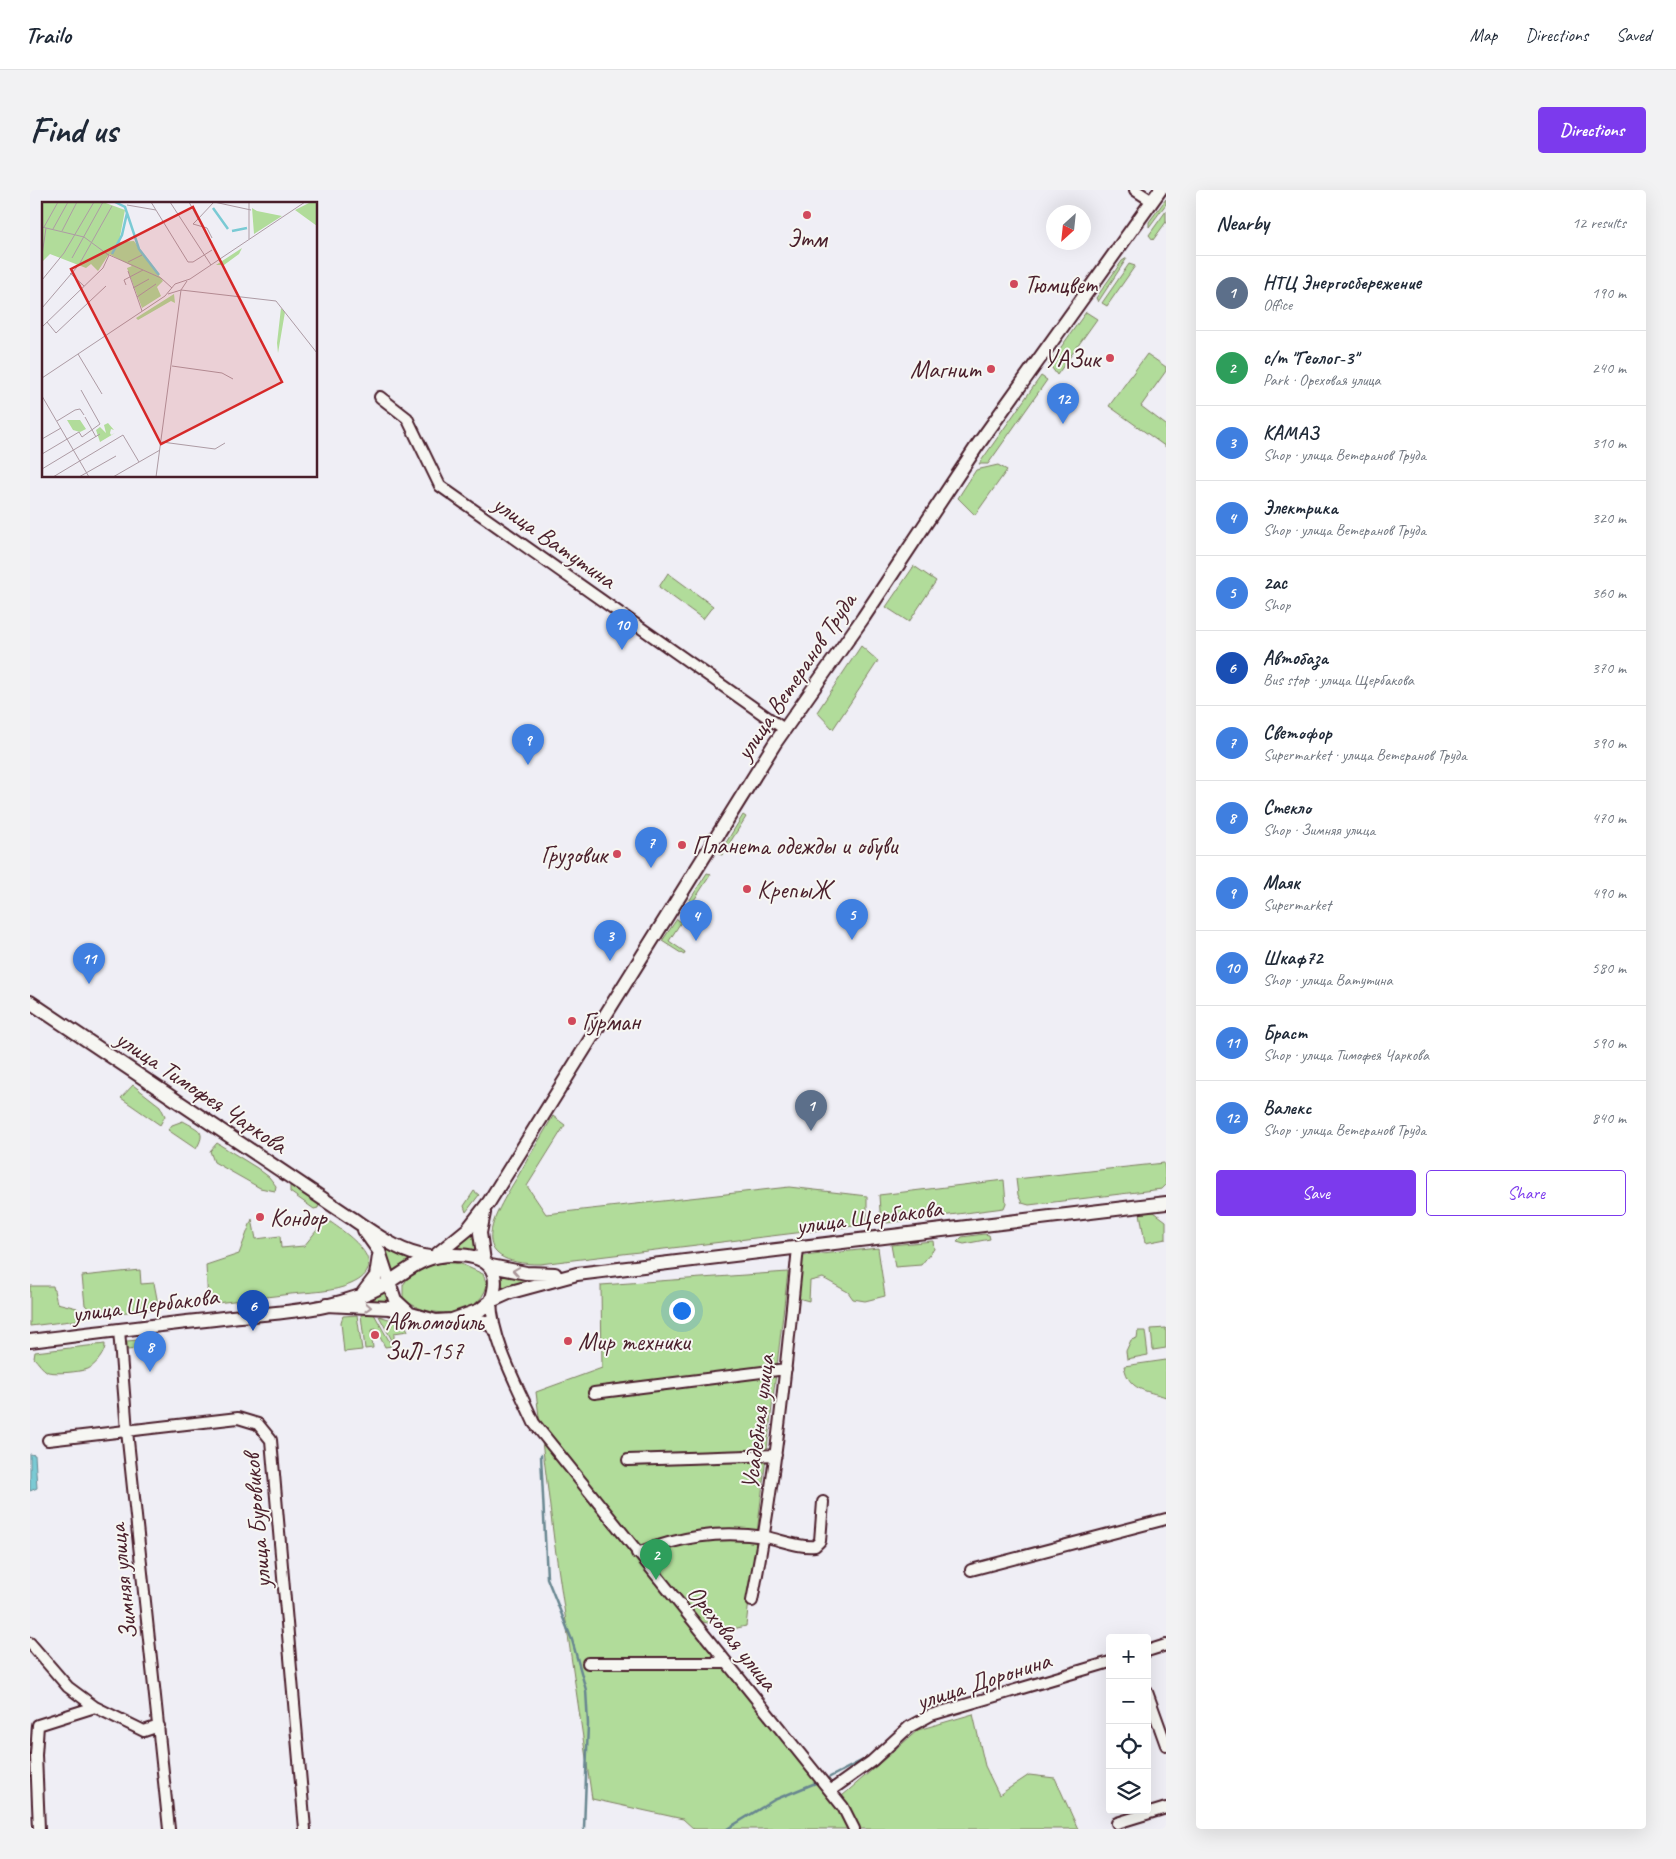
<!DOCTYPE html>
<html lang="en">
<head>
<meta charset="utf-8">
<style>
	:root { --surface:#fff; --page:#f2f2f3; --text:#1f2937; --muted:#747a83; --line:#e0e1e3; --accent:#7c3aed }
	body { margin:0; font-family:Caveat,sans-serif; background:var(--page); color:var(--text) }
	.controls { position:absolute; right:15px; bottom:15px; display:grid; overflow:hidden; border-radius:5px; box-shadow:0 5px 20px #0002 }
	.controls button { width:45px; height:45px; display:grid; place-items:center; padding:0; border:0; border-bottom:1px solid var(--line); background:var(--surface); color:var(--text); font:25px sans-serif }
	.compass { position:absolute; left:1016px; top:15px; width:45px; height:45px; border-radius:50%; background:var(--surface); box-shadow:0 5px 20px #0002; rotate:207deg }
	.you { position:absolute; left:651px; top:1120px; width:18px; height:18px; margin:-12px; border:4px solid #fff; border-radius:50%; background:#1a73e8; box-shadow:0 0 0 8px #1a73e833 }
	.badge { display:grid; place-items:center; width:32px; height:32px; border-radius:50%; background:var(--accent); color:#fff; font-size:16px; font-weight:700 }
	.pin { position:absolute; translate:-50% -41px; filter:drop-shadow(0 1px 2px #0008) }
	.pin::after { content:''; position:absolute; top:26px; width:18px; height:15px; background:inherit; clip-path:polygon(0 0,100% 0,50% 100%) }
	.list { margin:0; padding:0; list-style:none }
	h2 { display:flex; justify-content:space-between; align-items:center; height:65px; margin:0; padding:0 20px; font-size:21px }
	h2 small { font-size:16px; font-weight:400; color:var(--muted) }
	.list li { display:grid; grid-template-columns:32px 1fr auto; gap:15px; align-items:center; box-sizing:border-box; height:75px; padding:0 20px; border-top:1px solid var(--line) }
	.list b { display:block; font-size:19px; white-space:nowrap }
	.list p { margin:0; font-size:16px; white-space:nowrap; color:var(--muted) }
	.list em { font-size:16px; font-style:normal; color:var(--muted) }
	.actions { display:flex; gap:10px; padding:15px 20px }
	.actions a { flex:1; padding:11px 0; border:1px solid var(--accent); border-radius:5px; text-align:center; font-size:18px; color:var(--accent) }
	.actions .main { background:var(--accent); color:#fff }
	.icon { flex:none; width:28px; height:28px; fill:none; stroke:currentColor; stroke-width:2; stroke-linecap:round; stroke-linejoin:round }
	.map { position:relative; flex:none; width:1136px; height:1639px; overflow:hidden; border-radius:5px }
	header { display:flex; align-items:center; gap:30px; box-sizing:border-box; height:70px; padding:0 25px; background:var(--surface); border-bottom:1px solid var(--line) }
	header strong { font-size:24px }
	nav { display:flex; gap:28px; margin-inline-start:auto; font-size:18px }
	.intro { display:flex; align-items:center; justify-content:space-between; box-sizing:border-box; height:120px; padding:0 30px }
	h1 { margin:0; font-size:35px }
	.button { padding:12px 22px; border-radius:5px; background:var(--accent); color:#fff; font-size:18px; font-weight:700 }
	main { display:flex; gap:30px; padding:0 30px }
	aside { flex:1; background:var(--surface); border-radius:5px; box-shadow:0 5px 20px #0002 }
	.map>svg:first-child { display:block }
	.green { fill:#b1dc9a; stroke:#7e7e62 }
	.water { fill:#7acad4; stroke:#678690 }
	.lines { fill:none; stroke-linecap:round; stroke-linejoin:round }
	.stream { stroke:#678690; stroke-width:2.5 }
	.minor-casing { stroke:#4a1f2b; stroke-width:14 }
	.major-casing { stroke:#4a1f2b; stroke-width:16 }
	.minor { stroke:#f6f6f2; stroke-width:10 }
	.major { stroke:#f6f6f2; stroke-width:12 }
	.oneway { stroke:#a99598 }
	.poi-dot { fill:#d1495b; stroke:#f6f6f2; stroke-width:2 }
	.labels { text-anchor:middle; stroke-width:4; stroke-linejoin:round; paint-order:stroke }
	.poi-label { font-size:25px; fill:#4a1f2b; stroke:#f6f6f2; text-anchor:start }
	.street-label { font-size:25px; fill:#4a1f2b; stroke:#f6f6f2 }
	.inset-river { fill:none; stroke:#7acad4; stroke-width:2.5 }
	.inset-road { fill:none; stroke:#ad9ba4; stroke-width:1 }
	.view { fill:#d62828; fill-opacity:0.15; stroke:#d62828; stroke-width:2.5 }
	.inset-edge { fill:none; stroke:#4a1f2b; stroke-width:2.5 }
</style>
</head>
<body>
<header>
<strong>Trailo</strong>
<nav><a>Map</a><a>Directions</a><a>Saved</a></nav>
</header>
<div class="intro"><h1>Find us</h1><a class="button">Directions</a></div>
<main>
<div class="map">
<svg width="1136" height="1639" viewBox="0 0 1136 1639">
	<rect width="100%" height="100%" fill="#efeef5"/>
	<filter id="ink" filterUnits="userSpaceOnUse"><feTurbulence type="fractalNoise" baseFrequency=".02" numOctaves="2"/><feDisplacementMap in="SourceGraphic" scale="10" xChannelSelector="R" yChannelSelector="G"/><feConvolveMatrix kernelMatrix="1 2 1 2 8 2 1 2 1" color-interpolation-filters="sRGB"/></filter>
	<g filter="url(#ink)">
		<path class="green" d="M1136 9V14L1119 37V32Z
			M1136 21V32L1123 50 1119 45Z
			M1097 68 1068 112 1066 108 1092 71Z
			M1099 74 1105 76 1077 116 1072 113Z
			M1056 122 1067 129 1027 185 1019 174Z
			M1117 164 1136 177V181L1111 216 1136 235V257L1079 216Z
			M1011 186 1017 190 958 274H949Z
			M968 275 977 280 945 325 928 308 946 280Z
			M884 376 906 391 879 432 856 417Z
			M638 383 683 416 673 429 629 397Z
			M831 456 848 471 803 539 787 522Z
			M713 625 716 627 692 665 689 664Z
			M677 683 681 684 657 721 654 719Z
			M647 729 651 732 639 751 655 762 654 765 632 751Z
			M103 895 130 916 135 926 130 935 91 908Z
			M523 926 535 935 497 996 516 1024 759 997 837 1006V1031L832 1035 510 1074C434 1074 462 1028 488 986 499 966 512 946 523 926Z
			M153 931C169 940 177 941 166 959L138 940 142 935Z
			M187 953 227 978 239 987 246 996 245 1001 230 998 184 972 180 961Z
			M1134 973 1136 995 1132 999 999 1015 992 1013 988 1005 986 989Z
			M974 990 976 1013 974 1018 857 1033 850 1021 849 1005Z
			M260 996H263L289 1013 288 1018 284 1019 260 1002Z
			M444 1001 449 1005 436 1022 434 1016Z
			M1124 1022 1136 1031V1049L1115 1053 1110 1023Z
			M222 1029 226 1049 250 1046 251 1058 274 1056 296 1029C315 1042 365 1075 321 1094 304 1102 280 1102 261 1104 233 1107 206 1111 178 1114L176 1075 209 1064Z
			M445 1038 443 1048 446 1066 423 1060Z
			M954 1044 959 1045 960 1049 934 1054 927 1052 932 1047Z
			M350 1051 383 1068 362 1081Z
			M903 1051 904 1059 891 1075 865 1077 861 1055Z
			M848 1058 855 1106 835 1111 823 1109 818 1102 793 1088 780 1091 779 1111 768 1108 773 1066Z
			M414 1072 431 1074 453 1084 457 1095C449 1130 395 1129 373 1108V1095C382 1080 398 1076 414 1072Z
			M110 1080 111 1094 124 1093 129 1119 66 1125 55 1115 52 1086Z
			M758 1082 716 1436 703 1439 669 1431 804 1613 888 1540 943 1524 955 1576 969 1605 999 1585 1025 1588 1048 1639H664L653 1629 562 1609 524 1350 506 1202 572 1178 571 1095Z
			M471 1083 504 1088 473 1098Z
			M0 1096H23L27 1113 47 1118 50 1124 49 1130 0 1136Z
			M356 1099 360 1115 327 1112Z
			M344 1124 362 1156 355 1157 346 1139 341 1140 343 1158 335 1159 331 1125Z
			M327 1125 332 1160 314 1162 311 1132 313 1126Z
			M349 1126 375 1134 378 1141 364 1143V1154Z
			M1136 1138V1158L1123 1160 1121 1139Z
			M1108 1141H1115L1118 1165 1097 1169 1096 1161 1101 1150 1107 1148Z
			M119 1149 120 1158 97 1160V1151Z
			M75 1154C76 1162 65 1176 58 1179 49 1182 27 1184 18 1182 12 1179 8 1172 4 1168L5 1162Z
			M1136 1170V1207C1115 1200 1099 1201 1094 1176Z"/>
		<path class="water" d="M0 1264 5 1265 7 1298 0 1301Z"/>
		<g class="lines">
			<path class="stream" d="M511 1265 517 1388 542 1450 556 1500 558 1534 554 1639
				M798 1588 835 1569
				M697 1639 744 1610 788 1592"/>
			<defs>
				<path id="minor" d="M1105 0 1122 11
					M350 207 377 228 410 296 754 539
					M461 1111C462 1151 488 1197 504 1233L813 1617 824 1639
					M436 1126 455 1131 466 1142
					M89 1140 97 1241 139 1639
					M564 1203 756 1179
					M18 1250 208 1228 228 1234 241 1250 275 1639
					M598 1270 746 1265
					M607 1363C651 1347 688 1340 736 1347 751 1350 770 1358 785 1356L790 1351 793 1312
					M941 1380 1136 1329
					M722 1411C745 1294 756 1176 768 1058
					M0 1453 38 1497 65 1517 8 1535 6 1565 9 1639
					M1117 1461 1136 1455
					M558 1473H697
					M1117 1502 1136 1555
					M65 1517 114 1541 129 1536
					M800 1601 842 1571 879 1537 901 1525 1080 1472
					M1087 1633 1136 1618"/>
				<path id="major" d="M0 812 320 1027C344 1043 370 1064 400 1067
					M334 1040 349 1061 365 1110 378 1122
					M405 1066 438 1039 459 1012 745 553 833 428 947 256 1130 0
					M454 1071 450 1043 454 1023
					M461 1076 496 1083 525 1084
					M333 1103 346 1086 349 1066
					M296 1115 359 1118 406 1131 422 1130 450 1120 461 1111 481 1102 547 1084 1136 1013
					M0 1151C64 1143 128 1135 193 1128 226 1124 262 1123 295 1116 313 1112 336 1105 352 1096 379 1081 390 1065 424 1065 456 1065 473 1078 461 1111"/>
			</defs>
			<use href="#minor" class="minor-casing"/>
			<use href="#major" class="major-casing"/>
			<use href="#minor" class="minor"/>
			<use href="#major" class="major"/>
		</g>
		<defs><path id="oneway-chevron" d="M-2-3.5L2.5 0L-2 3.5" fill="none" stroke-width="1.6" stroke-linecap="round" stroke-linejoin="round" transform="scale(1.25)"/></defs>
		<g class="oneway">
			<use href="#oneway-chevron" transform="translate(486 1081) rotate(-171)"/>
			<use href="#oneway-chevron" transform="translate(338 1117) rotate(3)"/>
		</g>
	</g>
	<g class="poi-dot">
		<circle cx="777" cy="25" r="5"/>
		<circle cx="984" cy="94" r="5"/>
		<circle cx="1080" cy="168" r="5"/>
		<circle cx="961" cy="179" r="5"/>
		<circle cx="652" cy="655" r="5"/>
		<circle cx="587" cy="664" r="5"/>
		<circle cx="717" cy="699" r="5"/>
		<circle cx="542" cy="831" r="5"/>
		<circle cx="230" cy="1027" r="5"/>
		<circle cx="345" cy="1145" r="5"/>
		<circle cx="538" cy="1151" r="5"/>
	</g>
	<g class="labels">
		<g class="poi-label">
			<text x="777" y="57" text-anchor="middle">Этм</text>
			<text x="994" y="103">Тюмцвет</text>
			<text x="1070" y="177" text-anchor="end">УАЗик</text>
			<text x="951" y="188" text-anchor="end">Магнит</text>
			<text x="662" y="664">Планета одежды и обуви</text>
			<text x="577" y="673" text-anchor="end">Грузовик</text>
			<text x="727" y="708">КрепыЖ</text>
			<text x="552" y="840">Гурман</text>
			<text x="240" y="1036">Кондор</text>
			<text x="355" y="1140">Автомобиль<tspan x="355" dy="29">ЗиЛ-157</tspan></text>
			<text x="548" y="1160">Мир техники</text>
		</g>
		<g class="street-label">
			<text transform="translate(525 351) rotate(35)" y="9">улица Ватутина</text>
			<text transform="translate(765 486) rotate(-56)" y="9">улица Ветеранов Труда</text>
			<text transform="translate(172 901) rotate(34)" y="9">улица Тимофея Чаркова</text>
			<text transform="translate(839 1026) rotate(-7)" y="9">улица Щербакова</text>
			<text transform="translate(115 1114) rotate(-7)" y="9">улица Щербакова</text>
			<text transform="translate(727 1232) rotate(-83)" y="9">Усадебная улица</text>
			<text transform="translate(226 1331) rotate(-95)" y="9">улица Буровиков</text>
			<text transform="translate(92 1392) rotate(-96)" y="9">Зимняя улица</text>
			<text transform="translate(703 1447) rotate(51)" y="9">Ореховая улица</text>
			<text transform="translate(953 1490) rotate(-18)" y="9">улица Доронина</text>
		</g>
	</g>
	<g transform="translate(12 12)">
		<rect width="275" height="275" fill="#efeef5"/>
		<path d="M0 0H61L83 8 77 40 92 39 121 79 115 85 119 94 100 106 85 66 90 64 67 52 56 69 49 62 44 66 8 52 0 60ZM269 0H275V24L253 8ZM210 6 215 9 240 14 212 32ZM200 46 197 52 182 63H174ZM132 92 134 110 133 101 129 99 96 118 94 116ZM239 106 243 110 236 151 235 141ZM25 218H38L44 227 38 230 31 228ZM66 221 72 228 69 227 68 231 69 233 73 231 58 240 54 228 58 225 64 231 62 223Z" fill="#b1dc9a"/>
		<path class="inset-river" d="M171 6 186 27M85 11 97 47 117 73M190 29 205 26M70 52 80 33 85 11 83 5 73 0"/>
		<path class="inset-road" d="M109 0 146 60H151L170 48M128 0 169 63M147 0 156 17 151 22 165 26 170 36M172 0 209 8M207 0V37M85 3 114 8M156 17 172 0M0 25 42 35 65 52 119 76 130 86M2 25 16 0M11 27 26 0M20 29 35 0M0 53 4 26M30 56 61 0M86 60 100 53M38 61 70 4M86 69 100 109M28 71 42 84M0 78 22 51 52 0M84 83 82 78 101 68M91 86 107 77M139 88 234 99 275 151M126 92 139 88 145 79M95 95 114 82M0 106 35 65M5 120 14 131 64 84M0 125 61 66 67 53M36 152 60 192M130 164 180 171 191 177M0 176 123 94 133 82 148 77 263 0M0 194 47 275M43 215 54 235M15 219 33 208 38 207 42 213M0 237 19 226M120 240 173 247 183 241M0 252 37 230 40 235 58 222 39 188M0 267 58 232M11 275 81 233 97 260M37 275 74 254M71 275 118 248M114 275 139 88"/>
		<path class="view" d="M151 5 240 180 119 242 29 67Z"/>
		<rect width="275" height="275" class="inset-edge"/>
	</g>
</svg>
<div class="controls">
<button>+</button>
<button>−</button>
<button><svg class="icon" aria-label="locate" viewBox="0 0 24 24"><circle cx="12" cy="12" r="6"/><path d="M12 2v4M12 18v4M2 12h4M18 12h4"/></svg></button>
<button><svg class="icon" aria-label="layers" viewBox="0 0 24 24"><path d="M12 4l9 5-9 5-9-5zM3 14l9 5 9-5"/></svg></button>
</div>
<svg class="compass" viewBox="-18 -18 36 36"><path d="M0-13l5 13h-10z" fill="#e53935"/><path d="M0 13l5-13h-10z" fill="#747a83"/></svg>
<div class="you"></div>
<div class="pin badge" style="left:781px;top:941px;background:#5c6f8a">1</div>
<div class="pin badge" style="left:626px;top:1390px;background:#2e9e5b">2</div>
<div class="pin badge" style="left:580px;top:771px;background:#3f7fe0">3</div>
<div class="pin badge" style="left:666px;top:751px;background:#3f7fe0">4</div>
<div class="pin badge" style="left:822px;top:750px;background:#3f7fe0">5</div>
<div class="pin badge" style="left:223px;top:1141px;background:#1a4fb4">6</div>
<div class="pin badge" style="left:621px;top:678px;background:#3f7fe0">7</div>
<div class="pin badge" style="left:120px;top:1182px;background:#3f7fe0">8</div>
<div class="pin badge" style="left:498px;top:575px;background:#3f7fe0">9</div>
<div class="pin badge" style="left:592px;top:460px;background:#3f7fe0">10</div>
<div class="pin badge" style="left:59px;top:794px;background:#3f7fe0">11</div>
<div class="pin badge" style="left:1033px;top:234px;background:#3f7fe0">12</div>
</div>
<aside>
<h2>Nearby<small>12 results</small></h2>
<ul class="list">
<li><span class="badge" style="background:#5c6f8a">1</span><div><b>НТЦ Энергосбережение</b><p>Office</p></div><em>190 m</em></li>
<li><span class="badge" style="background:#2e9e5b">2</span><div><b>с/т &quot;Геолог-3&quot;</b><p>Park · Ореховая улица</p></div><em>240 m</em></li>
<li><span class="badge" style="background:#3f7fe0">3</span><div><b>КАМАЗ</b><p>Shop · улица Ветеранов Труда</p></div><em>310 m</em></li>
<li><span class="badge" style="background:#3f7fe0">4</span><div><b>Электрика</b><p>Shop · улица Ветеранов Труда</p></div><em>320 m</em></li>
<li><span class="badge" style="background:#3f7fe0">5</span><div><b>2ас</b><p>Shop</p></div><em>360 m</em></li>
<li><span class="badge" style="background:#1a4fb4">6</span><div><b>Автобаза</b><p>Bus stop · улица Щербакова</p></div><em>370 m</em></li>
<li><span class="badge" style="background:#3f7fe0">7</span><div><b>Светофор</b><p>Supermarket · улица Ветеранов Труда</p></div><em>390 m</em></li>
<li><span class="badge" style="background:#3f7fe0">8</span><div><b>Стекло</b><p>Shop · Зимняя улица</p></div><em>470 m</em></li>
<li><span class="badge" style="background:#3f7fe0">9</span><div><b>Маяк</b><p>Supermarket</p></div><em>490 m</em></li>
<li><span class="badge" style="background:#3f7fe0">10</span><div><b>Шкаф72</b><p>Shop · улица Ватутина</p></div><em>580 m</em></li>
<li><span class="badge" style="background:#3f7fe0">11</span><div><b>Браст</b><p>Shop · улица Тимофея Чаркова</p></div><em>590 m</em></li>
<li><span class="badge" style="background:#3f7fe0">12</span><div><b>Валекс</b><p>Shop · улица Ветеранов Труда</p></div><em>840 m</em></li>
</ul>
<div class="actions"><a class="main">Save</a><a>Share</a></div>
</aside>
</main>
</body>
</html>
